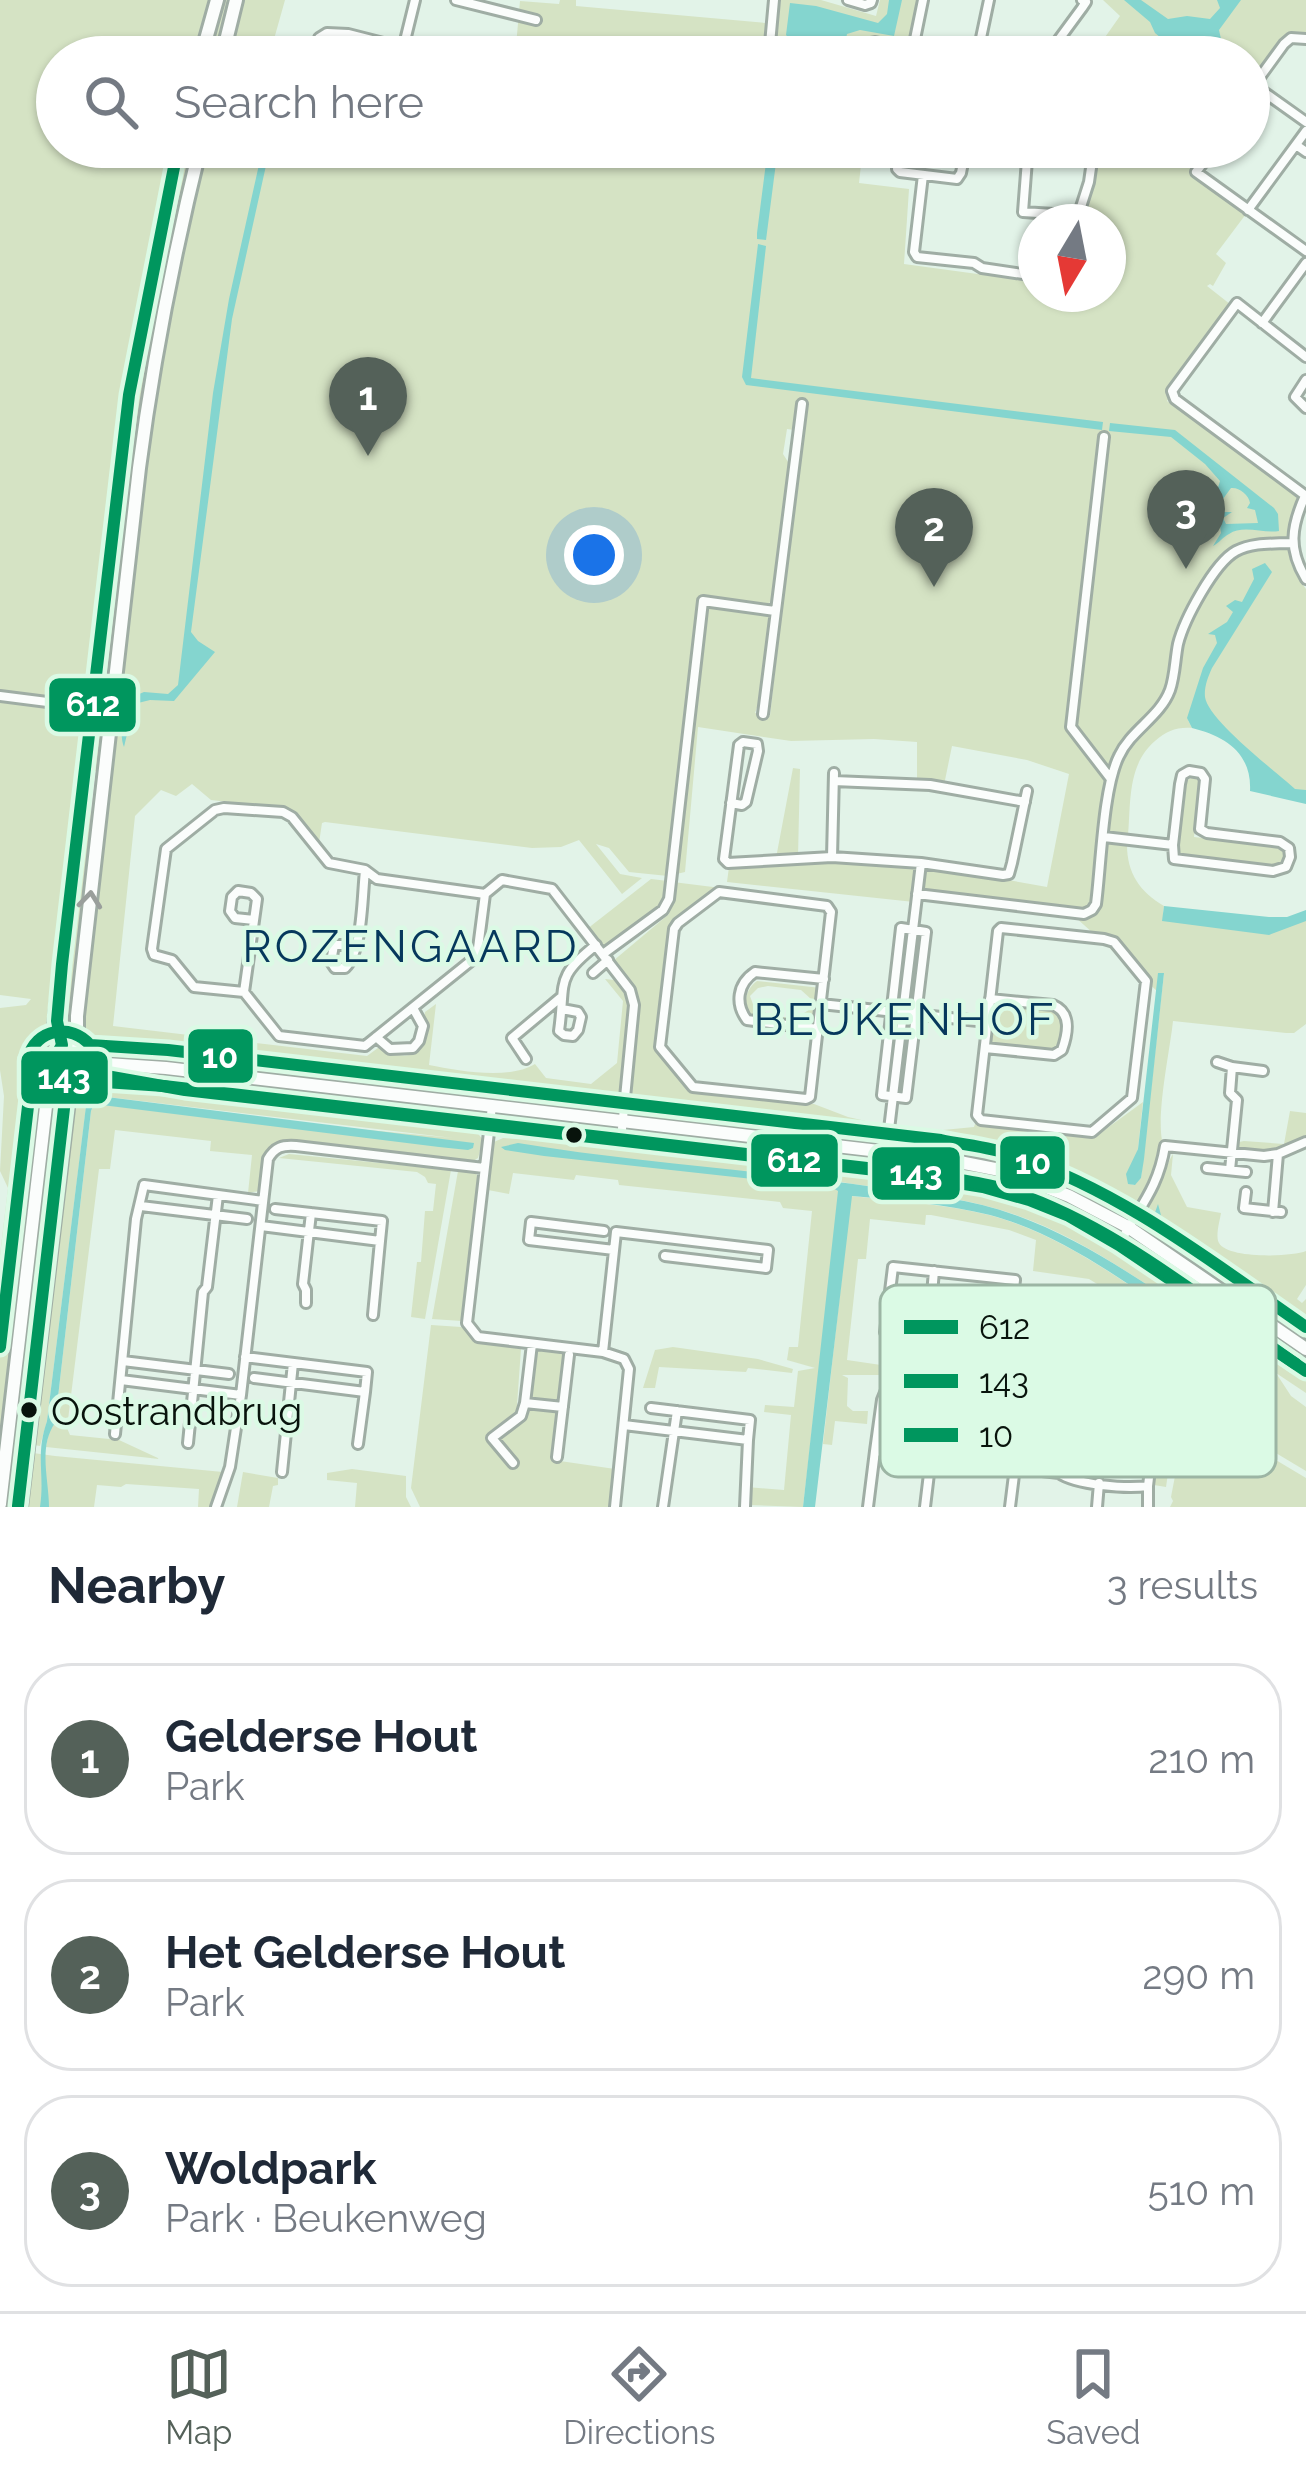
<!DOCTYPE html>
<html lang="en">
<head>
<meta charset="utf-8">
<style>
	:root { --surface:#fff; --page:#f2f2f3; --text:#1f2937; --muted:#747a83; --line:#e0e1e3; --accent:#546159 }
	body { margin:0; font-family:Raleway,sans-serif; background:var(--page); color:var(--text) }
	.compass { position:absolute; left:1018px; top:204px; width:108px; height:108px; border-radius:50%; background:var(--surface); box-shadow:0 3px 9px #0004; rotate:190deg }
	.you { position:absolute; left:594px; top:555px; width:42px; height:42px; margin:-30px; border:9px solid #fff; border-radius:50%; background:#1a73e8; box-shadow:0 0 0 18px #1a73e833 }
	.badge { display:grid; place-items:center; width:78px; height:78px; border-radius:50%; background:var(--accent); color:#fff; font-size:39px; font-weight:700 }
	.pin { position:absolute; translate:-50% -99px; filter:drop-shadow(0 3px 6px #0008) }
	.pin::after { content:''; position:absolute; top:63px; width:42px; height:36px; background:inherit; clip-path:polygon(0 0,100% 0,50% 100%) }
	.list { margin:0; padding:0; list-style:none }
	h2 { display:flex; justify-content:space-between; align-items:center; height:156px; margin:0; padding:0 48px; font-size:51px }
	h2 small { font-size:39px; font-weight:400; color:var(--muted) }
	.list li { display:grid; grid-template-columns:78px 1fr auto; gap:36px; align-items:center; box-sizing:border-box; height:192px; margin:0 24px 24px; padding:0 24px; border:3px solid var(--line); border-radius:48px }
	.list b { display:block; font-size:45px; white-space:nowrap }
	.list p { margin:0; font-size:39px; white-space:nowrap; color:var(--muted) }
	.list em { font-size:39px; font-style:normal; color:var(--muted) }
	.icon { flex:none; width:66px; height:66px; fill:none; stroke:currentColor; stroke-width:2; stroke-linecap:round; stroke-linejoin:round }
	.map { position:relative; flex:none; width:1306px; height:1507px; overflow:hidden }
	.search { position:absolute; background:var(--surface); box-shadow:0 3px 9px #0004; left:36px; right:36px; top:36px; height:132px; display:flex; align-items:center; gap:30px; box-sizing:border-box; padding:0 42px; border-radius:66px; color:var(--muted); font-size:45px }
	.sheet { height:804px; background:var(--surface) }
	nav { display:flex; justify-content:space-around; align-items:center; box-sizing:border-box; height:168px; border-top:3px solid var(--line); background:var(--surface); font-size:33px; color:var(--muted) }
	nav a { display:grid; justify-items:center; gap:6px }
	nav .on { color:var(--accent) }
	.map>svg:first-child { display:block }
	.green { fill:#d5e3c4; fill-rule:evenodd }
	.water { fill:#84d5cf; fill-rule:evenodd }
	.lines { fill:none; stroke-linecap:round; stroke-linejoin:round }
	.street-casing { stroke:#9fada4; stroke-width:14 }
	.secondary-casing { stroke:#9fada4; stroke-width:18 }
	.street { stroke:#fbfdfc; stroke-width:8 }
	.secondary { stroke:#fbfdfc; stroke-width:12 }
	.bus-1-casing { stroke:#dbfae5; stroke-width:21 }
	.bus-2-casing { stroke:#dbfae5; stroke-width:21 }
	.bus-3-casing { stroke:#dbfae5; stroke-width:21 }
	.bus-1 { stroke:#00965e; stroke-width:12 }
	.bus-2 { stroke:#00965e; stroke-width:12 }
	.bus-3 { stroke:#00965e; stroke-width:12 }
	.oneway { stroke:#9a9f9c }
	.bus-dot { fill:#08130c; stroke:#dbfae5; stroke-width:4.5 }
	.labels { text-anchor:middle; stroke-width:9; stroke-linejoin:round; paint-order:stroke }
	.bus-label { font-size:39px; fill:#08130c; stroke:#dbfae5; text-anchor:start }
	.neighbourhood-label { font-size:45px; letter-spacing:3px; fill:#06385c; stroke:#dbfae5 }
	.key { fill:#dbfae5; stroke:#9cb5a4; stroke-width:3 }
	.key-label { font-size:33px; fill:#08130c }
	.line-badge { stroke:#dbfae5; stroke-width:4.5 }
	.badge-label { font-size:33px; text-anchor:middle; font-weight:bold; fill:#fff }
</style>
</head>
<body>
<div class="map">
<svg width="1306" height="1507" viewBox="0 0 1306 1507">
	<rect width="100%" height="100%" fill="#e2f3e8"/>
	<path class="green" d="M0 0H285L269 57H57V147H863L859 183 909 189 904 264 1036 282V294H1108V222H1075V219H1086L1091 182 1095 181 1099 147H1206L1207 150 1191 172 1246 214 1216 254 1226 263 1213 286 1210 284 1207 286 1235 308 1221 322 1167 401 1301 498C1282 529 1283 561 1306 589V797L1283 789 1245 749 1188 720 1192 728C1176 727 1167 731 1155 741 1127 765 1131 803 1128 836H1121L1120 844 1127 845C1127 873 1140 892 1164 906L1163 913 1268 927 1306 917V1024L1294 1033H1286L1173 1021C1170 1051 1154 1123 1164 1147 1150 1170 1151 1196 1127 1213L1112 1211 1059 1186 999 1165 914 1149 899 1136 898 1128 943 1130 974 1127 975 1124 1095 1137 1143 1102 1138 1149 1128 1183 1134 1185 1141 1178 1164 973 1157 991 1063 906 926 890C922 882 923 873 929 866L1047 887 1069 774 1027 760 952 746 944 785 917 781V742L874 739 791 741 698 727 685 872 668 876 629 872 609 848 596 844 620 874 642 878 622 894 579 840 561 847 532 848 325 822 322 823 319 843 298 821 288 817V809L211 800 192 784 176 796 161 790 135 816 113 1026 367 1056 382 1045C393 1054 404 1060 418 1051L425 1012 436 1004 429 1065C459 1071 509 1080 535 1064L546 1078 591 1084 617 1063 623 1001 605 979 614 980 627 997 629 1006 618 1112 612 1114 98 1057C83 1054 83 1043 82 1030L111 775 79 767 51 1014 53 1039 40 1110 0 1440V1255L8 1188 0 1171 4 1096 0 1070V1008L26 1005 31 999 0 995ZM787 429 801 431 770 716 755 713 764 688 770 615 715 607 717 598 767 605 772 600 790 465 783 454Z
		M560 0H576V6L777 24 781 0H821L876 16 880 0H920L909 44 873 38 870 40 868 57H515L520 1 559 4Z
		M1103 0H1306V37L1290 36 1249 89V57H1091L1120 16Z
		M793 768 800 769 798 857 776 858Z
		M1193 777 1199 780 1200 785 1194 837 1277 847 1284 851V861L1275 868 1177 855 1186 781Z
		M90 797C94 878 80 962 69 1042L65 1043 61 1014 79 858Z
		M856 861 912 864 917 870 914 902 727 882 729 867Z
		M651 879 668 881 665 900 607 953 587 929Z
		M673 882 729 889 685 917 677 931 662 1047 700 1090 814 1104 848 1117 888 1126 885 1135 869 1144 634 1114 631 1109 639 1000 636 990 613 961 669 914Z
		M757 981 821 988 817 1025 750 1015C742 1003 746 989 757 981ZM768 986 801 990 811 999 810 1009C793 1023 771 1017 754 1007L750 996 758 988Z
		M997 1002 1057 1012 1064 1023 1062 1039 1053 1052 994 1047 991 1045Z
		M90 1066 166 1073 478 1112 475 1118 163 1083 88 1069Z
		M82 1080 451 1126 476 1131 483 1140 478 1158 473 1161 287 1142 266 1159 259 1191 248 1193 252 1155 210 1151 211 1141 115 1130 110 1169H99L67 1428 70 1435 119 1440 160 1459 46 1447 49 1430 55 1423 91 1111 94 1104 453 1138 99 1096 90 1099 86 1107 47 1421 40 1446 34 1445 72 1089Z
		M59 1089 61 1116 14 1507H6L48 1141 46 1140 56 1090Z
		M1290 1111 1306 1113V1138L1275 1151 1238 1149 1239 1142 1244 1141 1284 1144Z
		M633 1128 877 1157 874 1165 636 1137 632 1135Z
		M503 1138 619 1145 963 1187 1027 1205 1090 1234 1198 1306 1200 1315 1156 1384 1150 1383 1154 1343 1111 1338 1115 1295 1089 1279 1033 1271 1036 1240 1009 1230 931 1215H926L925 1225 870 1219 866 1259H858L847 1360 881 1365 879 1375H842L848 1378 847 1406 853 1411H868L867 1424 835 1421 832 1445 823 1444 851 1196C897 1201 944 1204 989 1215 1062 1234 1123 1282 1185 1322L1191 1320 1190 1313C1133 1276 1078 1236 1013 1214 958 1195 898 1191 841 1182L803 1507 748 1505 750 1493 747 1487 784 1490 791 1415 764 1412 765 1405 794 1407 798 1371 815 1368 787 1360 789 1347H798L812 1211 783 1208 780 1202 619 1185 618 1180 576 1175 574 1180 513 1173 509 1194 488 1190 494 1142Z
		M289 1154 451 1170 425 1319 411 1317 417 1262H421L425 1211H433L436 1184 428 1183 425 1177 417 1172 279 1158Z
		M1173 1154 1171 1175 1187 1207 1221 1213C1220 1220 1215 1236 1219 1243 1228 1259 1291 1257 1306 1251V1285L1297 1299 1302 1303 1306 1299V1325L1274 1302 1264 1286 1162 1219 1152 1221 1306 1331V1341L1145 1229 1143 1225C1145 1209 1154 1199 1160 1184 1165 1173 1167 1163 1173 1154Z
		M900 1159 994 1176 1046 1196 965 1177 900 1168Z
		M458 1171 476 1173 478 1178 464 1312 462 1321 432 1319Z
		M1217 1323 1306 1380V1393L1276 1373 1291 1396 1306 1407V1471L1246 1435V1409L1237 1398 1261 1363 1256 1359 1222 1407 1178 1425 1174 1432 1166 1487 1154 1485 1165 1391 1207 1327Z
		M431 1325 461 1327 479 1342 521 1349 517 1405 559 1411 560 1461 615 1469 611 1507H420L411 1488Z
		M673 1347 758 1359 793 1369 792 1373 748 1368 746 1372 659 1367 655 1388H643L655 1350Z
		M537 1348 567 1351 562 1402 559 1404 529 1398Z
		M1233 1405 1238 1413 1237 1437 1306 1478V1507H1170L1173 1501 1171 1497 1183 1434 1220 1419Z
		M33 1453 55 1456 223 1472 211 1507H198L199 1489 126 1484 121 1487 97 1485 94 1507H26Z
		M352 1469 406 1476V1497L411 1507H355L357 1483 327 1480V1473Z
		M243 1472 278 1478V1485L273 1486 269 1507H237Z"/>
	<path class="water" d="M889 0H902L894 36 860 30 847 34 846 39 806 50 798 44 789 57H779L790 39 786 35 790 3 816 6 878 23 887 14Z
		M1124 0H1141L1168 19 1187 16 1210 19 1220 8 1217 0H1241L1219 30 1221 39 1206 57H1184L1155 33 1150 22Z
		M768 147H778L766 240 757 239V233Z
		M262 151 269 152 232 319 191 632 198 641 215 652 174 701 150 700 138 703 132 713 124 747C118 733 125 710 132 697L144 692 168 694 178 685 213 393 229 299Z
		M758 244 766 246 751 378 1103 422 1102 430 746 385 742 377Z
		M1110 423 1175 430 1274 508 1278 514 1279 531C1264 534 1243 524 1229 534 1223 537 1219 543 1213 546L1221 533 1220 526 1215 524 1205 529 1202 524 1208 521 1220 481 1205 464 1171 437 1109 431ZM1231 488C1239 487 1249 495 1250 503L1247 508 1255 510 1258 523 1226 524 1223 518 1232 512H1221L1217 507Z
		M1265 563 1272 572 1212 668C1208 677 1204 687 1205 697 1208 720 1275 771 1295 789L1306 790V804L1250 791C1252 753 1225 736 1192 728L1187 718 1203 668 1217 643 1215 635 1208 634 1227 622 1233 612 1226 606 1235 600 1242 602 1254 579 1252 569Z
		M1164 906 1269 917H1287L1306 910V921L1269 935 1162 921Z
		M1158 973H1164L1144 1159 1141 1178 1135 1185 1128 1184 1126 1174 1138 1149Z
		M99 1096 474 1143 473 1148 468 1150 439 1147 94 1104 91 1111 55 1423C38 1447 49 1480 49 1507H40C45 1474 35 1456 47 1421L86 1106 90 1099Z
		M518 1143C638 1163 761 1170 881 1188 926 1195 972 1199 1015 1215 1079 1238 1134 1276 1190 1313L1191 1320 1185 1322C1124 1282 1062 1234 990 1215 945 1204 898 1200 852 1196L815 1507H803L838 1191 833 1188 544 1156 505 1150 501 1147Z
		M1158 1204 1162 1219 1264 1286 1274 1302 1306 1325V1331L1152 1221Z"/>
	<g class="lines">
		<defs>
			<path id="street" d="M456 0 536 20
				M774 0 770 44 775 52 785 57
				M848 0 865 5 871 3 872 0
				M315 57 319 38 327 33 348 34 403 48
				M401 57 415 0
				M856 57 870 43 875 42 942 57
				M915 57 914 44 923 0
				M977 57 989 0
				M1046 57 1082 8 1086 2 1082 0
				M1254 85 1306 122
				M1249 92 1284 44 1291 38 1306 39
				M1296 145 1306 152
				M306 147 318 149 333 147
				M899 147 897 169 900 172 957 179 961 173 966 147
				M1028 147 1023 212 1069 215 1080 210 1089 182 1094 147
				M1215 147 1196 172 1306 251
				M923 175 914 252 917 257 974 263 982 268 1036 276
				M1248 210 1306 131
				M1262 323 1306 263
				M1306 380 1295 397 1306 408
				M1104 437 1071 727 1111 779
				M1305 496C1291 527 1288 549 1306 579
				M1306 496 1175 399 1172 391 1237 303 1306 357
				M0 696 110 710
				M763 714 802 404
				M1189 771 1201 773 1205 779 1200 829 1207 833 1280 842 1289 848 1290 857 1286 867 1273 871 1174 859 1173 845 1180 784 1182 775Z
				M834 773 832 857 921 863 1003 875 1009 874 1012 863 1027 791
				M834 781 930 785 1025 802
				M731 803 742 805 746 802 758 751 757 744 743 742 739 745 724 859 728 863 832 857
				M1104 837 1173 845
				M719 892 827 906 831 912 810 1097 806 1099 693 1087 660 1047 674 929 678 923Z
				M485 894 502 880 552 889 630 990 634 1005 621 1139
				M917 894 1084 914 1092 910 1096 904C1101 866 1103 788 1119 756 1131 730 1160 717 1170 690 1175 676 1175 659 1178 644 1184 620 1214 563 1236 551 1253 542 1274 544 1291 543
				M901 928 926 932 906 1098 882 1095Z
				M1001 928 1104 939 1114 942 1146 981 1132 1098 1092 1132 981 1120 977 1115 998 931Z
				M357 945H334L331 962 335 968H345C363 951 362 897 365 871
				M603 954 663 910 669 899 703 601 775 611
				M593 973 608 960
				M244 992 194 987 172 960 154 955 152 949 166 849 215 810 224 808 283 812 292 817 329 863 365 870 377 879 485 894
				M244 992 279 1036 365 1046 477 956 485 894
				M244 992 257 899 251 893 238 891 232 897 230 911 235 918 254 920
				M821 1004 987 1022
				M562 1009 578 1012 581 1017 578 1030 573 1036 564 1035 559 1031C566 982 554 978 596 945
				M818 1029 747 1020C735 1004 737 984 755 972L824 979
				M376 1037 390 1049 413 1048 419 1041 423 1026 413 1008
				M985 1048 1054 1055 1062 1050C1068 1033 1072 1013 1053 1005L990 999
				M526 1059 512 1038 560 998
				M1217 1062 1232 1067 1263 1071
				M492 1106 467 1323 478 1337 603 1352 624 1359 629 1369 615 1507
				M1207 1168 1246 1172
				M1230 1170 1237 1100 1230 1093 1232 1067
				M884 1171 921 863
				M1246 1192 1244 1208 1281 1212
				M141 1206 247 1219
				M1273 1212 1278 1154
				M261 1226 380 1241 382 1221 275 1209
				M604 1231 531 1222 529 1240 614 1250
				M1119 1245C1138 1208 1158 1190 1165 1146L1264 1156 1278 1154 1306 1142
				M306 1303V1290L303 1284 311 1213
				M1011 1311 1101 1321 1095 1378
				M373 1315 380 1241
				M928 1339 934 1271
				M1008 1348 899 1337 885 1332 893 1267 1015 1280C1012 1308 1004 1341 1008 1368L1160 1386
				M603 1352 616 1232 768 1250 766 1268 665 1256
				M245 1357 367 1372 365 1392 254 1378
				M123 1361 229 1374
				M121 1380 241 1395
				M525 1403 563 1407
				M941 1407 949 1342
				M624 1425 748 1440 750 1420 651 1408
				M1021 1425 1027 1370
				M115 1434 136 1219 144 1185 263 1201
				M1102 1434 1107 1380
				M188 1443 203 1292 207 1287 218 1195
				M358 1444 365 1392
				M875 1451 882 1400 891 1378 894 1342 898 1338
				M557 1457 569 1355
				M966 1461 971 1413
				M513 1463 492 1438 521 1416 525 1403 532 1344
				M282 1472 293 1363
				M1059 1473 1064 1430
				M216 1507 230 1467 241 1395 268 1159C275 1147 282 1145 296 1146L484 1168
				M663 1507 677 1411
				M745 1507 748 1440
				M868 1507 875 1451 1059 1473C1076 1485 1126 1489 1148 1486
				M925 1507 931 1457
				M1010 1507 1015 1467
				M1097 1507 1099 1483
				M1148 1507V1486L1160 1386 1224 1293"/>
			<path id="secondary" d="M201 57 217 0
				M222 57 236 0
				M56 1049 55 1026 62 964 129 395 178 147
				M50 1067 54 1079 67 1084 77 1079 84 1065 77 1043V1016L139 468C153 360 174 253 200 147
				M81 1074 199 1091 884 1171 983 1187 1029 1200 1069 1216 1119 1245 1306 1371
				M0 1504 48 1089C47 1070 38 1055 62 1048L74 1052 78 1062 166 1068 939 1158 1005 1171 1069 1196 1128 1227 1306 1349
				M20 1507 70 1083"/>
		</defs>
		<use href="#street" class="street-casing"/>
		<use href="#secondary" class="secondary-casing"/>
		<use href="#street" class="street"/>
		<use href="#secondary" class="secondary"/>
		<defs>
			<path id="bus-1" d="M178 147 129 395 62 964 57 1021 62 1045 50 1066 54 1079 70 1083 81 1074H95L185 1090 884 1171 983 1187 1029 1200 1069 1216 1119 1245 1306 1371"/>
			<path id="bus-2" d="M18 1506 66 1091 64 1074 75 1080 164 1086 936 1176C957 1180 980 1182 1000 1188 1108 1220 1204 1301 1296 1364"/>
			<path id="bus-3" d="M0 1347 30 1089C29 1079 26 1069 28 1059 35 1028 72 1023 90 1045L168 1050 941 1140C965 1145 990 1147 1013 1155 1122 1191 1213 1263 1306 1327"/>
		</defs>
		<use href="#bus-1" class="bus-1-casing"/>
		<use href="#bus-2" class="bus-2-casing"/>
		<use href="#bus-3" class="bus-3-casing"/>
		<use href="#bus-1" class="bus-1"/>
		<use href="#bus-2" class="bus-2"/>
		<use href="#bus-3" class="bus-3"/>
	</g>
	<defs><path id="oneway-chevron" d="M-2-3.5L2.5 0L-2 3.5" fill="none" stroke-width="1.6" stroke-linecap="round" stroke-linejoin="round" transform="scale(3)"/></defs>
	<use class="oneway" href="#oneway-chevron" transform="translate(90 900) rotate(-84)"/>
	<g class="bus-dot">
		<circle cx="574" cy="1135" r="10"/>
		<circle cx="29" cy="1410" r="10"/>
	</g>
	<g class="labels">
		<g class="bus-label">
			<text x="51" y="1425">Oostrandbrug</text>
		</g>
		<g class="neighbourhood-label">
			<text x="411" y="962">ROZENGAARD</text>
			<text x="905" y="1035">BEUKENHOF</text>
		</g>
	</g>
	<rect x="880" y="1285" width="396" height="192" rx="18" class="key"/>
	<rect x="904" y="1320" width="54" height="14" fill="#00965e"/>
	<rect x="904" y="1374" width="54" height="14" fill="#00965e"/>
	<rect x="904" y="1428" width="54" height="14" fill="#00965e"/>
	<g class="key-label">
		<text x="979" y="1339">612</text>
		<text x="979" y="1393">143</text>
		<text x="979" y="1447">10</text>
	</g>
	<g class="line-badge">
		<rect x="47" y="676" width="91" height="58" rx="12" fill="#00965e"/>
		<rect x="186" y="1027" width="69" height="58" rx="12" fill="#00965e"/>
		<rect x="19" y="1049" width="91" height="57" rx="12" fill="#00965e"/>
		<rect x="749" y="1132" width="91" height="57" rx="12" fill="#00965e"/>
		<rect x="998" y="1134" width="69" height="57" rx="12" fill="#00965e"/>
		<rect x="870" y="1145" width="92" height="57" rx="12" fill="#00965e"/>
	</g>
	<g class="badge-label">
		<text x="93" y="716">612</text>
		<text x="220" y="1068">10</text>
		<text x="64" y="1089">143</text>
		<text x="794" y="1172">612</text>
		<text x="1033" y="1174">10</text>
		<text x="916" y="1185">143</text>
	</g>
</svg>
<svg class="compass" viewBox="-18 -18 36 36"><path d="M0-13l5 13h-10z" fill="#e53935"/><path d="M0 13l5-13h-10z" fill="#747a83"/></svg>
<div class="you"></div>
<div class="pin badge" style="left:368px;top:456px">1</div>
<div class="pin badge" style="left:934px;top:587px">2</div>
<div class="pin badge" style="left:1186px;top:569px">3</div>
<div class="search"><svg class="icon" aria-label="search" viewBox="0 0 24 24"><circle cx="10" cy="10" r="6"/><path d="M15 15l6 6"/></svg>Search here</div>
</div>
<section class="sheet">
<h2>Nearby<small>3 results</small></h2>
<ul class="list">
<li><span class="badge">1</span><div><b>Gelderse Hout</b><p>Park</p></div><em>210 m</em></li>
<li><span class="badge">2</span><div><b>Het Gelderse Hout</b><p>Park</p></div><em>290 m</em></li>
<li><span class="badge">3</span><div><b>Woldpark</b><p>Park · Beukenweg</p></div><em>510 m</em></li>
</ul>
</section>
<nav>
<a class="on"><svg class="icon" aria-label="map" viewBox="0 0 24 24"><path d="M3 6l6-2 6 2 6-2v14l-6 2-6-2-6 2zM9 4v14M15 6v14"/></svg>Map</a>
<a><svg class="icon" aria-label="directions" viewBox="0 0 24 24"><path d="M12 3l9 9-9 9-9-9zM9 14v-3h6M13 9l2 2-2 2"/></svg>Directions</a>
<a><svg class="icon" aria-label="saved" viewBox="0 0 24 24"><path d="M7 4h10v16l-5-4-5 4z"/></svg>Saved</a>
</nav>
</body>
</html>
